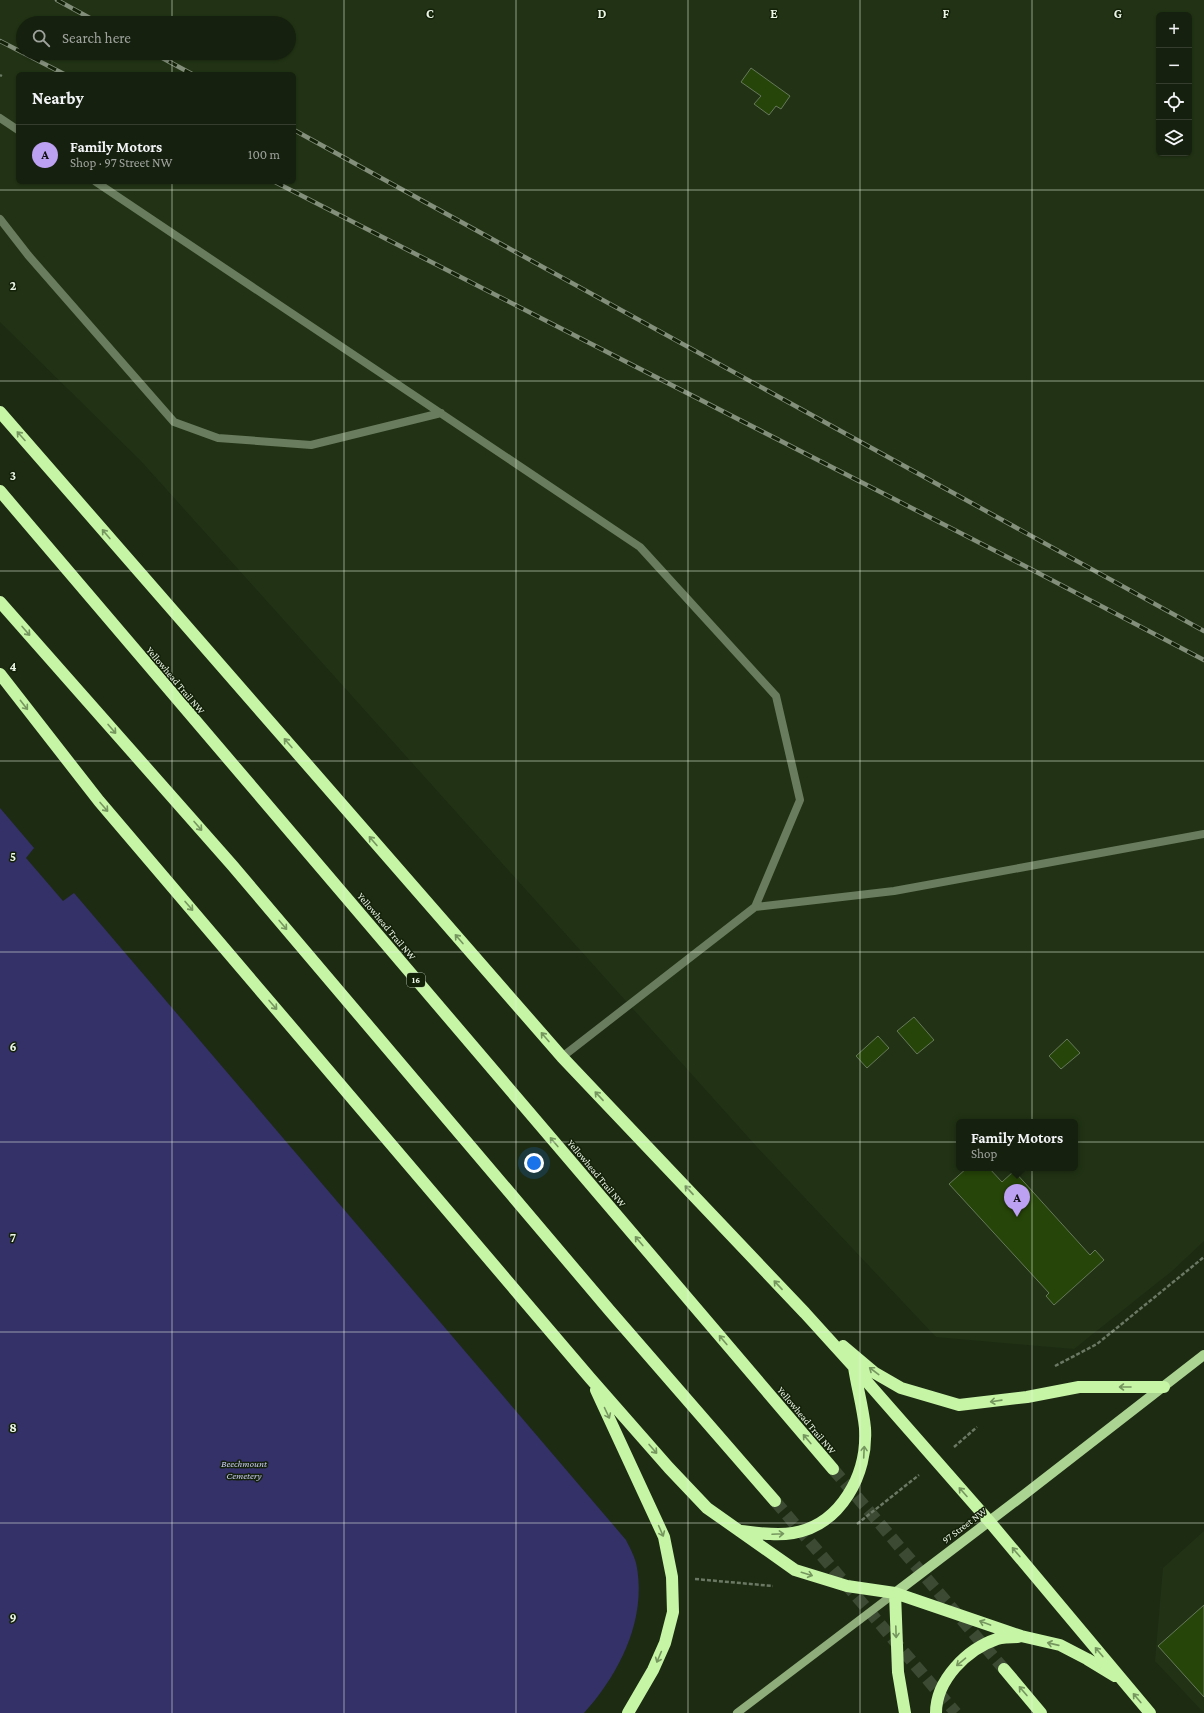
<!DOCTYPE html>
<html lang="en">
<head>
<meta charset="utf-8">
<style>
	:root { --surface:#16200e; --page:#232d1c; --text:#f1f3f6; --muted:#9ea39e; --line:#353e2e; --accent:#bca0f2 }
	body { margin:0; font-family:"Crimson Pro",serif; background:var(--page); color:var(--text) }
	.controls { position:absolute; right:12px; top:12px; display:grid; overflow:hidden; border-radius:6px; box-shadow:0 1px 3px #0004 }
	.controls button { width:36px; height:36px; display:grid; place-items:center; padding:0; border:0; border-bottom:1px solid var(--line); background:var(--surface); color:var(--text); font:20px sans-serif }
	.you { position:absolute; left:534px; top:1163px; width:14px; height:14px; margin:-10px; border:3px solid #fff; border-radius:50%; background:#1a73e8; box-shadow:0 0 0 6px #1a73e833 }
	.badge { display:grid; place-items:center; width:26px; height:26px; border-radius:50%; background:var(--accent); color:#111; font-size:13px; font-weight:700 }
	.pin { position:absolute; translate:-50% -33px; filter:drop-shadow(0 1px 2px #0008) }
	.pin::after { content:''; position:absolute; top:21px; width:14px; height:12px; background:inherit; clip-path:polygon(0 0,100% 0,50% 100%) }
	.popup { position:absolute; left:956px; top:1119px; width:122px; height:52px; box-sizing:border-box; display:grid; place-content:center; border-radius:6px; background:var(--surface); filter:drop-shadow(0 1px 3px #0005); font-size:13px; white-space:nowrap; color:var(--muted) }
	.popup b { font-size:15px; color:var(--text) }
	.popup::after { content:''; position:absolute; left:50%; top:100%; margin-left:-8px; border:8px solid transparent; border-top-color:var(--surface) }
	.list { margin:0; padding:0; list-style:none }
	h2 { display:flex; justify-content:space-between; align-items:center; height:52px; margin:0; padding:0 16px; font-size:17px }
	h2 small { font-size:13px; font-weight:400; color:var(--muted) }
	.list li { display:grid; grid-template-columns:26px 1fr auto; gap:12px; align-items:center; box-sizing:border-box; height:60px; padding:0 16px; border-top:1px solid var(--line) }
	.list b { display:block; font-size:15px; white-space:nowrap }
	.list p { margin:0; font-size:13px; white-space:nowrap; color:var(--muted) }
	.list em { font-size:13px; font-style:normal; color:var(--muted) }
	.icon { flex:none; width:22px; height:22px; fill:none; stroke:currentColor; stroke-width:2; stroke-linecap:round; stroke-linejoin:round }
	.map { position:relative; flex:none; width:1204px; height:1713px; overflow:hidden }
	.search { position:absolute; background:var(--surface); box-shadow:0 1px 3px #0004; left:16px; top:16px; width:280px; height:44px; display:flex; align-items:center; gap:10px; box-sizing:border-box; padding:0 14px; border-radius:22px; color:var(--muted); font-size:15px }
	.panel { position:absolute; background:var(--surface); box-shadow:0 1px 3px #0004; left:16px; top:72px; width:280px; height:112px; border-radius:6px }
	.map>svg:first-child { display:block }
	.built { fill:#213314; fill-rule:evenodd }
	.green { fill:#343068 }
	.building { fill:#264508; stroke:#67785c }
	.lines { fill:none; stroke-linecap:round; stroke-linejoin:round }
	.highway-tunnel { stroke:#3c4933; stroke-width:12; stroke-dasharray:12 6; stroke-linecap:butt }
	.path { stroke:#6b7863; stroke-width:2.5; stroke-dasharray:4 2; stroke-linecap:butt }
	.lane { stroke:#697c5d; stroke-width:8 }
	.secondary { stroke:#8fad7a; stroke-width:8 }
	.primary { stroke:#abd391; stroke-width:10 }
	.highway { stroke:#c6f5a6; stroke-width:12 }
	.rail-casing { stroke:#838f7b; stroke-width:4.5 }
	.rail { stroke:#142109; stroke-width:3; stroke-dasharray:9; stroke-linecap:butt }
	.oneway { stroke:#76965f }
	.grid { fill:none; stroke:#ecf6e6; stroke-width:1; stroke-opacity:0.55 }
	.labels { text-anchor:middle; stroke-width:3; stroke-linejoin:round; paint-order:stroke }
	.shield { fill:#142109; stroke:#abb6a4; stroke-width:1 }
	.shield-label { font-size:9px; font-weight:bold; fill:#ecf6e6 }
	.street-label { font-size:10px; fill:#ecf6e6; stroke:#142109 }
	.park-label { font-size:10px; font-style:italic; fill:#c9caf4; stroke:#142109 }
	.grid-label { font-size:13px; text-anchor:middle; font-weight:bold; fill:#ecf6e6; stroke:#142109; stroke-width:3; stroke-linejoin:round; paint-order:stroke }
</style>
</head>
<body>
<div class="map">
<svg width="1204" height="1713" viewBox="0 0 1204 1713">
	<rect width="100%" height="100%" fill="#1d2b13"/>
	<path class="built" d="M0 0H1204V1241L1172 1271 1074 1349 936 1337 757 1147 141 461 0 322ZM1159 15H1189V153H1159ZM23 23H289V53H23ZM18 74H294V182H18ZM959 1122H1075V1168H959Z
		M1204 1531V1713L1155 1661 1163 1568Z"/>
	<path class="green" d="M0 808 34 848 26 858 63 901 74 893 626 1540C630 1548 636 1559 637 1568 646 1621 619 1674 584 1713H0Z"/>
	<path class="building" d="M751 68 790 96 781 109 776 106 769 115 754 104 761 96 741 82Z
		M914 1017 934 1040 917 1054 897 1031Z
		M878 1036 889 1048 867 1068 856 1056Z
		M1067 1039 1080 1053 1061 1069 1049 1056Z
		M967 1168H989L1002 1182 1014 1171 1090 1255 1095 1250 1104 1260 1054 1305 1046 1296 1049 1293 949 1184Z
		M1204 1605V1697L1158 1646Z"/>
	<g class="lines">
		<path class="highway-tunnel" d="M833 1469 1004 1669
			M775 1501 956 1713"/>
		<path class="path" d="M0 75 2 76
			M1055 1366 1097 1344 1204 1257
			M954 1447 977 1427
			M857 1524 919 1475
			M695 1579 773 1586"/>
		<path class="lane" d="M0 118 18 130
			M96 182 640 547 776 696 800 800 755 907 562 1057
			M0 219 28 255 174 422 218 438 311 445 441 413
			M755 907 894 891 1204 834"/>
		<path class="secondary" d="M737 1713 895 1593"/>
		<path class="primary" d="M895 1593 1025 1494 1204 1355"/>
		<path class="highway" d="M0 412 562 1057 805 1313 854 1367 989 1521 1150 1713
			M0 491 833 1469
			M0 602 232 865 610 1311 775 1501
			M0 674 99 801 590 1378 669 1468 707 1508 795 1570 847 1586 895 1593 1021 1636 1060 1645 1087 1659 1115 1676
			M843 1346 875 1373 901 1388 959 1405 1027 1397 1079 1387H1164
			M596 1390 664 1537 672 1577 673 1612 665 1643 653 1670 628 1713
			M741 1531C758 1533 776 1536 793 1533 841 1525 868 1474 865 1428 863 1408 857 1387 854 1367
			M895 1593 898 1672 905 1713
			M1004 1669 1041 1713
			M936 1713C936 1680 967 1649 997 1639 1003 1637 1011 1637 1018 1637"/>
		<defs>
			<path id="rail" d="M57 0 99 23
				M0 41 64 74
				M153 53 192 74
				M294 130 1204 631
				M275 182 1023 565 1204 660"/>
		</defs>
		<use href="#rail" class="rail-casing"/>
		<use href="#rail" class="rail"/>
	</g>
	<defs><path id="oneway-shaft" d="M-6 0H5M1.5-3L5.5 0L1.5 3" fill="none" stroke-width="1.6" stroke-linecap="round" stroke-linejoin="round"/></defs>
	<g class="oneway">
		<use href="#oneway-shaft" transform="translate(21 436) rotate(-132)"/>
		<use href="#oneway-shaft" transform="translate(106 534) rotate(-130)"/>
		<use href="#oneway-shaft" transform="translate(26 631) rotate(49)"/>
		<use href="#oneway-shaft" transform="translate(24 705) rotate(52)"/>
		<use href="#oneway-shaft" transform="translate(112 729) rotate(49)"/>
		<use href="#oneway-shaft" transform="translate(288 743) rotate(-131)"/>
		<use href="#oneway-shaft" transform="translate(104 807) rotate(49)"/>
		<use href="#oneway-shaft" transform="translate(198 826) rotate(49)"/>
		<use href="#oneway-shaft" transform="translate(373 841) rotate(-131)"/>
		<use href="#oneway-shaft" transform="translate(189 906) rotate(49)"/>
		<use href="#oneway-shaft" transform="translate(283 925) rotate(50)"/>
		<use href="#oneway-shaft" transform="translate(459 939) rotate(-131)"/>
		<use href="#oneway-shaft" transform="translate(273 1005) rotate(49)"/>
		<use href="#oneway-shaft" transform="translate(545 1037) rotate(-131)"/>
		<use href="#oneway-shaft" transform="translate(599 1096) rotate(-133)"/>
		<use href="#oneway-shaft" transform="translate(554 1142) rotate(-130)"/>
		<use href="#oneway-shaft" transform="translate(689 1190) rotate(-133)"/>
		<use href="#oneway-shaft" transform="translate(639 1241) rotate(-130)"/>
		<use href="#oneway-shaft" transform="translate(778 1285) rotate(-133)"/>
		<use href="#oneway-shaft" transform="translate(723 1340) rotate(-130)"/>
		<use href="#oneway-shaft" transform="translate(874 1371) rotate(-143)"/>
		<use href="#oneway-shaft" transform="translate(1125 1387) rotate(180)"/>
		<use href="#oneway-shaft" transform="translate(996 1401) rotate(172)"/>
		<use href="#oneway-shaft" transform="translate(607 1413) rotate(65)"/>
		<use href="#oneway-shaft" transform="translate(807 1439) rotate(-130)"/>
		<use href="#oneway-shaft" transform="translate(653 1449) rotate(49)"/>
		<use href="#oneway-shaft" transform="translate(864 1452) rotate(-87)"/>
		<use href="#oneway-shaft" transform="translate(963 1492) rotate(-132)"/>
		<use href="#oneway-shaft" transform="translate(661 1531) rotate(66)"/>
		<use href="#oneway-shaft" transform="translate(778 1534) rotate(-3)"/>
		<use href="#oneway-shaft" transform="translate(1016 1552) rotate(-130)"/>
		<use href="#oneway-shaft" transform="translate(807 1574) rotate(17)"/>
		<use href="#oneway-shaft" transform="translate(985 1623) rotate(-160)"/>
		<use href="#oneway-shaft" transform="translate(896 1632) rotate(88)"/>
		<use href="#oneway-shaft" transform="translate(1053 1644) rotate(-167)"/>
		<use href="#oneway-shaft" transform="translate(1099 1652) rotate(-130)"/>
		<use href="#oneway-shaft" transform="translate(659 1657) rotate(113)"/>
		<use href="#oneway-shaft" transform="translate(961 1662) rotate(140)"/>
		<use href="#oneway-shaft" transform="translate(1023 1691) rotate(-131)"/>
		<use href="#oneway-shaft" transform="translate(1137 1698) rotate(-130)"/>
	</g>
	<path class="grid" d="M172 0V23M344 0V1713M516 0V1713M688 0V1713M860 0V1713M1032 0V1713M172 53V74M172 182V1713M0 190H1204M0 381H1204M0 571H1204M0 761H1204M0 952H1204M0 1142H1204M0 1332H1204M0 1523H1204"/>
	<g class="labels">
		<rect class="shield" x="407" y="973" width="18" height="14" rx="3"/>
		<g class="shield-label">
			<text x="416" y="983">16</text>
		</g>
		<g class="street-label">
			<text transform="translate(176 680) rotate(50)" y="4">Yellowhead Trail NW</text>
			<text transform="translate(387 926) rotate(50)" y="4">Yellowhead Trail NW</text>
			<text transform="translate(597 1173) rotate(50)" y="4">Yellowhead Trail NW</text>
			<text transform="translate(807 1420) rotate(50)" y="4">Yellowhead Trail NW</text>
			<text transform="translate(964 1525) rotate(-37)" y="4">97 Street NW</text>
		</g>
		<g class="park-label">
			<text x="244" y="1467">Beechmount<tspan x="244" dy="12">Cemetery</tspan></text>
		</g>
	</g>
	<g class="grid-label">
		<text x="430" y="18">C</text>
		<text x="602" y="18">D</text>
		<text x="774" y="18">E</text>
		<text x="946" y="18">F</text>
		<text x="1118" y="18">G</text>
		<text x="13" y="290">2</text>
		<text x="13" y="480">3</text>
		<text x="13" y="671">4</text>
		<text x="13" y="861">5</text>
		<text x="13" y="1051">6</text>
		<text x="13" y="1242">7</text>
		<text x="13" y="1432">8</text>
		<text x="13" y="1622">9</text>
	</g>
</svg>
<div class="controls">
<button>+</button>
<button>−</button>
<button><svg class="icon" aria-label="locate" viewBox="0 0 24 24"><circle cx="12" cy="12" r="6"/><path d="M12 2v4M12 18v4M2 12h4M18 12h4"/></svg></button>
<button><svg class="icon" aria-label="layers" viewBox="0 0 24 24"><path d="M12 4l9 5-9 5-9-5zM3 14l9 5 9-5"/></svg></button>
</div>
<div class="you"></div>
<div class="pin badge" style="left:1017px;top:1217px">A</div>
<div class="popup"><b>Family Motors</b>Shop</div>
<div class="search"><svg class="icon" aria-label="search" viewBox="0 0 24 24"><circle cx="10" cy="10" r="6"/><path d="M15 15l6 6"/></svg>Search here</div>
<section class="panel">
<h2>Nearby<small></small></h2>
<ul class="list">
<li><span class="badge">A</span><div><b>Family Motors</b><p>Shop · 97 Street NW</p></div><em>100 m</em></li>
</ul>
</section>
</div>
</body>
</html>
